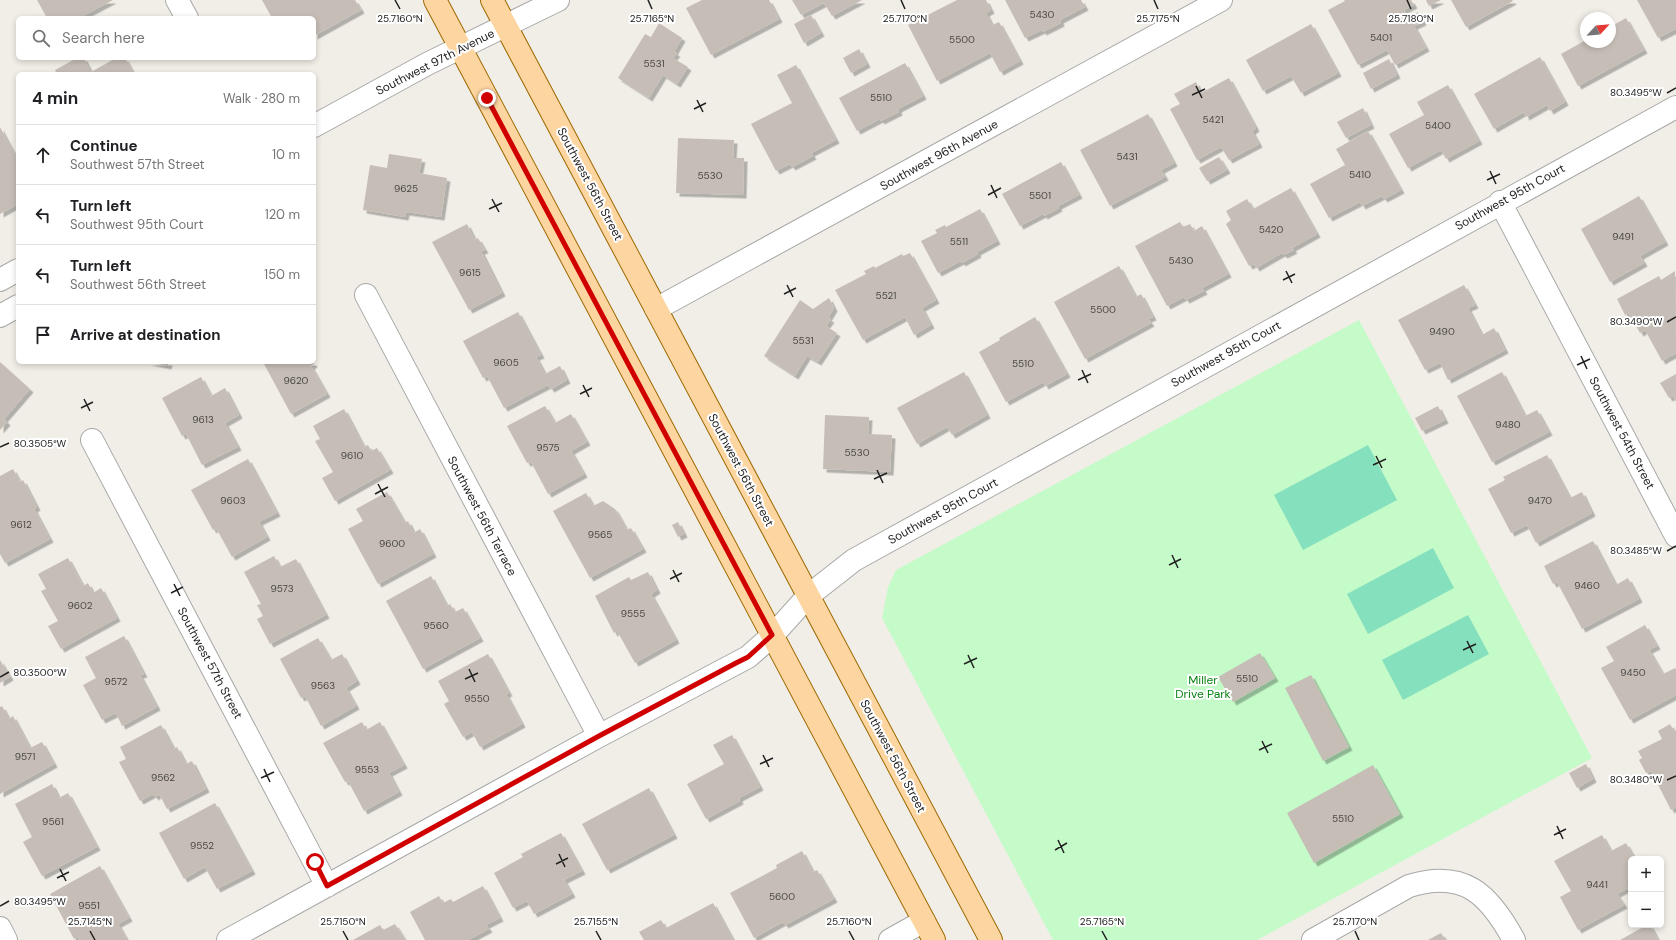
<!DOCTYPE html>
<html lang="en">
<head>
<meta charset="utf-8">
<style>
	:root { --surface:#fff; --page:#f2f2f2; --text:#202124; --muted:#757577; --line:#e0e0e0 }
	body { margin:0; font-family:"DM Sans",sans-serif; background:var(--page); color:var(--text) }
	.controls { position:absolute; right:12px; bottom:12px; display:grid; overflow:hidden; border-radius:6px; box-shadow:0 2px 6px #0003 }
	.controls button { width:36px; height:36px; display:grid; place-items:center; padding:0; border:0; border-bottom:1px solid var(--line); background:var(--surface); color:var(--text); font:20px sans-serif }
	.compass { position:absolute; left:1580px; top:12px; width:36px; height:36px; border-radius:50%; background:var(--surface); box-shadow:0 2px 6px #0003; rotate:64deg }
	.stop { position:absolute; width:12px; height:12px; margin:-9px; border:3px solid #d10000; border-radius:50%; background:#fff }
	.stop.end { background:#d10000; border-color:#fff; box-shadow:0 1px 4px #0008 }
	.list { margin:0; padding:0; list-style:none }
	h2 { display:flex; justify-content:space-between; align-items:center; height:52px; margin:0; padding:0 16px; font-size:17px }
	h2 small { font-size:13px; font-weight:400; color:var(--muted) }
	.list li { display:grid; grid-template-columns:26px 1fr auto; gap:12px; align-items:center; box-sizing:border-box; height:60px; padding:0 16px; border-top:1px solid var(--line) }
	.list b { display:block; font-size:15px; white-space:nowrap }
	.list p { margin:0; font-size:13px; white-space:nowrap; color:var(--muted) }
	.list em { font-size:13px; font-style:normal; color:var(--muted) }
	.icon { flex:none; width:22px; height:22px; fill:none; stroke:currentColor; stroke-width:2; stroke-linecap:round; stroke-linejoin:round }
	.map { position:relative; flex:none; width:1676px; height:940px; overflow:hidden }
	.search { position:absolute; background:var(--surface); box-shadow:0 2px 6px #0003; left:16px; top:16px; width:300px; height:44px; display:flex; align-items:center; gap:10px; box-sizing:border-box; padding:0 14px; border-radius:6px; color:var(--muted); font-size:15px }
	.panel { position:absolute; background:var(--surface); box-shadow:0 2px 6px #0003; left:16px; top:72px; width:300px; height:292px; border-radius:6px }
	.map>svg:first-child { display:block }
	.park { fill:#c5fac9 }
	.pitch { fill:#85e0bd }
	.building { fill:#c6beb6; filter:url(#shadow) }
	.lines { fill:none; stroke-linecap:round; stroke-linejoin:round }
	.minor-casing { stroke:#a8a8a8; stroke-width:24 }
	.major-casing { stroke:#9d6900; stroke-width:24 }
	.minor { stroke:#fff; stroke-width:22 }
	.major { stroke:#fdd5a0; stroke-width:22 }
	.route { stroke:#d10000; stroke-width:5 }
	.ticks { fill:none; stroke:#212121; stroke-width:1.5 }
	.labels { text-anchor:middle; stroke-width:4; stroke-linejoin:round; paint-order:stroke }
	.number-label { font-size:10px; fill:#4a4846 }
	.street-label { font-size:12px; fill:#212121; stroke:#fff }
	.park-label { font-size:12px; fill:#0b8315; stroke:#fff }
	.ticks-label { font-size:10px; text-anchor:middle; fill:#212121; stroke:#fff; stroke-width:4; stroke-linejoin:round; paint-order:stroke }
</style>
</head>
<body>
<div class="map">
<svg width="1676" height="940" viewBox="0 0 1676 940">
	<defs>
		<filter id="shadow"><feDropShadow dx="3.5" dy="3.5" stdDeviation="0" flood-color="#0004"/></filter>
	</defs>
	<rect width="100%" height="100%" fill="#f1eee7"/>
	<path class="park" d="M1359 320 1592 758 1257 940H1053L882 618 888 587 896 570Z"/>
	<path class="pitch" d="M1368 445 1397 500 1303 550 1274 495Z
		M1433 548 1454 588 1368 634 1347 594Z
		M1468 615 1489 654 1403 700 1382 660Z"/>
	<path class="building" d="M37 0H113L79 18H47Z
		M262 0H355L361 10 314 36V18H272Z
		M702 0H769L779 19 711 55 686 8Z
		M792 0H862L832 16 824 3 801 15Z
		M957 0H986L991 10 986 13 992 25 999 22 1020 61 1000 72 990 53 937 81 908 25Z
		M1005 0H1081L1085 7 1060 20 1061 23 1043 32 1042 30 1025 38Z
		M1344 0H1411L1414 5 1404 10 1409 18 1418 12 1423 22 1414 26 1426 48 1395 65 1387 50 1358 65 1328 10 1345 1Z
		M1426 0H1441L1429 6Z
		M1451 0H1512L1513 1 1466 27Z
		M1637 0H1676V29L1658 38Z
		M811 15 821 33 804 43 794 24Z
		M1626 18 1644 50 1578 86 1561 54 1586 40V42H1610V27Z
		M659 23 682 38 674 52 677 53 673 58 688 67 677 84 663 75 649 98 618 78 645 34 651 37Z
		M1311 24 1338 73 1301 93 1291 76 1263 91 1246 60Z
		M859 49 867 64 851 73 843 58Z
		M1540 57 1565 102 1550 111 1547 105 1526 117 1524 112 1494 129 1474 94Z
		M77 58H84L91 72 116 58H125L134 74H57L55 70Z
		M1389 59 1397 75 1371 89 1363 73Z
		M905 63 923 96 898 109 899 112 881 121 880 119 857 131 839 98Z
		M796 65 836 140 811 153 813 156 792 167 790 164 776 171 751 124 792 103 777 75Z
		M1229 78 1256 128 1252 131 1259 144 1229 160 1221 147 1197 160 1170 109 1180 104 1174 94 1196 82 1201 93Z
		M1448 85 1479 141 1446 159 1441 150 1408 168 1389 134 1424 115 1417 102Z
		M1363 108 1371 125 1346 138 1337 122Z
		M1148 114 1174 163 1161 170 1165 177 1110 206 1080 150Z
		M0 127 18 161V204L0 214Z
		M1368 131 1401 190 1384 199 1382 196 1362 206 1360 202 1329 218 1310 184 1345 165 1336 149Z
		M678 138 734 140 733 158H744L743 195 676 193Z
		M389 154 422 159 419 173 447 178 441 217 406 212 405 217 363 210 370 165 387 168Z
		M1219 157 1227 170 1207 181 1199 168Z
		M1061 162 1079 195 1058 206 1059 208 1044 216 1043 214 1020 226 1002 194Z
		M1291 188 1317 234 1292 248 1294 250 1284 255 1282 253 1256 268 1254 264 1249 266 1226 224 1231 220 1226 211 1247 199 1253 209Z
		M1639 196 1665 242 1640 256 1644 263 1610 282 1581 229Z
		M980 209 997 241 977 252 978 254 962 263 961 261 938 273 921 241 937 233 935 230 945 225 946 227Z
		M1180 222 1183 227 1190 224 1194 231 1202 226 1228 274 1202 288 1204 291 1186 300 1184 297 1167 306 1135 246Z
		M467 224 475 240 478 238 485 250 481 251 502 293 469 310 432 242Z
		M910 253 936 300 922 308 931 325 914 335 905 317 863 340 835 290 866 274 864 271 874 266 875 268 902 254 903 256Z
		M1119 266 1136 297 1141 294 1153 317 1148 319 1151 323 1085 359 1054 302Z
		M1675 271 1676 353 1662 361 1645 330 1640 333 1629 313 1625 315 1617 299 1659 276 1661 280Z
		M1464 285 1475 305 1468 308 1482 335 1494 328 1505 350 1448 380 1440 363 1425 370 1398 320Z
		M829 298 834 308 828 318 831 319 826 326 837 333 818 362 807 356 795 376 764 356 800 300 813 309Z
		M518 312 541 355 536 357 545 374 560 366 567 380 551 389 548 385 504 408 487 376 483 378 463 341Z
		M1035 317 1067 374 1045 386 1043 382 1006 402 979 352 1000 340 999 338Z
		M0 362 30 389 4 419 7 422 0 430Z
		M148 362H169L168 366Z
		M263 362H313L314 364 311 366 327 394 291 414Z
		M964 372 987 415 952 435 947 427 917 444 897 408Z
		M1502 372 1525 416 1537 410 1549 432 1492 462 1457 396Z
		M1676 374V402L1673 396 1669 398 1660 383Z
		M201 377 211 396 225 388 239 415 225 423 238 447 202 465 186 434 182 436 162 398Z
		M545 406 555 423 571 414 587 442 571 451 584 474 548 494 531 462 527 463 507 426Z
		M1438 406 1445 420 1422 431 1415 418Z
		M344 409 364 447 368 445 371 451 377 448 390 470 335 501 322 478 333 472 315 441 320 439 313 426Z
		M825 415 869 417 868 434 892 435 890 472 823 469Z
		M1547 455 1570 498 1582 492 1592 513 1536 543 1527 525 1511 533 1488 489 1505 480 1503 477Z
		M248 459 277 513 259 522 267 537 232 557 216 528 213 530 191 490Z
		M13 469 20 482 23 480 37 507 34 509 50 539 5 563 0 554V476Z
		M387 492 405 523 408 521 414 533 420 529 433 554 378 584 348 529 363 521 356 509Z
		M586 493 593 506 603 501 615 509 627 530 631 528 643 549 590 578 553 511Z
		M678 522 684 534 678 537 672 525Z
		M1593 541 1616 585 1628 578 1639 599 1582 629 1557 582 1553 584 1544 566Z
		M274 556 280 567 296 559 326 615 270 644 257 619 263 616 257 605 261 604 244 572Z
		M68 558 83 586 88 583 93 593 101 588 117 618 61 649 48 626 58 621 41 591 46 589 38 574Z
		M648 572 657 590 651 594 676 640 635 663 617 631 614 633 595 596 629 577 631 580Z
		M431 576 447 606 450 604 455 612 463 608 480 638 423 669 386 601Z
		M1645 625 1657 646 1649 650 1663 674 1675 668 1676 670V695L1630 720 1601 668 1614 661 1606 647Z
		M124 636 144 674 140 675 157 707 122 726 116 713 102 720 83 685 96 678 85 657Z
		M318 638 331 660 342 654 357 681 346 688 356 706 321 726 305 696 301 698 280 659Z
		M1260 653 1275 678 1233 702 1218 677Z
		M488 654 509 693 506 694 522 724 480 747 472 732 463 737 444 704 449 701 438 681Z
		M0 660 10 677 0 683Z
		M1311 675 1349 747 1323 761 1285 688Z
		M2 706 9 719 13 716 30 748 42 742 54 764 0 794V707Z
		M362 722 366 730 380 722 404 765 389 773 399 792 364 811 348 781 345 782 323 743Z
		M1670 724 1674 731 1676 730V807L1671 810 1651 771 1646 773 1639 760 1642 758 1638 751 1662 739 1658 731Z
		M161 725 174 749 177 747 186 764 192 761 206 789 167 809 159 794 155 797 153 794 140 801 119 762 126 759 120 747Z
		M732 735 760 787 739 798 740 801 706 819 687 784 724 764 713 745Z
		M1586 764 1593 779 1577 788 1569 773Z
		M1373 765 1400 814 1314 863 1287 813Z
		M52 784 59 798 68 793 97 847 42 876 23 842 32 837 15 804Z
		M649 788 674 835 607 870 582 824Z
		M215 803 252 871 217 889 205 867 184 879 159 833Z
		M561 833 582 871 564 880 572 894 534 914 527 901 513 908 494 873 523 857 521 854Z
		M1602 835 1611 851 1626 843 1635 859H1631V877L1626 880 1630 887 1617 894 1624 905 1578 930 1560 897 1571 891 1554 861Z
		M802 851 813 872 817 870 834 899 785 925 783 922 754 938 730 893 777 868 776 865Z
		M100 866 129 918 118 924 127 940H79L78 937 74 939 50 894Z
		M483 886 500 918 486 925 489 929 468 940H425L410 912 439 896 443 903 451 899 453 902Z
		M713 903 733 940H644L639 932 661 920 666 928Z
		M395 924 405 940H353L380 925 383 930Z
		M1647 925H1650L1658 940H1620Z
		M1441 933 1445 940H1428Z"/>
	<g class="lines">
		<defs>
			<path id="minor" d="M177 0 187 18
				M314 126 427 64 558 0
				M1500 202 1676 536
				M0 280 18 270
				M366 295 599 736
				M656 309 1221 0
				M0 316 18 306
				M92 440 327 886
				M0 928 6 940
				M228 940 599 736 748 657 773 635 808 596 854 560 1676 107
				M890 940 924 921
				M1313 940 1409 886C1464 869 1489 894 1514 940"/>
			<path id="major" d="M435 0 934 940
				M492 0 991 940"/>
		</defs>
		<use href="#minor" class="minor-casing"/>
		<use href="#major" class="major-casing"/>
		<use href="#minor" class="minor"/>
		<use href="#major" class="major"/>
	</g>
	<g class="lines">
		<path class="route" d="M315 862 327 886 599 736 736 663 748 657 772 635 487 98"/>
	</g>
	<path class="ticks" d="M395 0 400 9M648 0 652 9M901 0 905 9M1154 0 1158 9M1407 0 1411 9M1196 86 1202 98M1667 93 1676 88M1192 95 1205 89M697 100 703 112M694 109 706 103M1490 171 1496 184M1487 180 1500 174M991 185 997 198M988 195 1001 188M492 199 499 212M489 209 502 203M1286 271 1292 283M1283 280 1295 274M787 285 793 297M784 294 796 288M1667 322 1676 317M1581 356 1587 369M1577 365 1590 359M1082 370 1088 383M1078 380 1091 374M583 385 589 397M580 394 592 388M84 399 90 411M81 408 93 402M0 447 9 443M1376 456 1382 468M1373 465 1386 459M877 470 883 483M874 479 887 473M378 484 385 497M375 494 388 487M1667 551 1676 546M1172 555 1178 568M1169 565 1181 559M673 570 679 582M670 579 682 573M174 584 180 596M171 593 183 587M1467 641 1473 653M1463 650 1476 644M968 655 974 668M964 664 977 658M469 669 475 682M0 677 9 672M465 679 478 673M1262 741 1268 753M1259 750 1272 744M763 755 769 767M760 764 773 758M264 769 270 782M261 778 274 772M1667 780 1676 776M1557 826 1563 839M1554 835 1566 829M1058 840 1064 853M1055 850 1067 843M559 854 565 867M556 864 568 858M60 869 66 881M57 878 69 872M0 906 9 901M90 931 95 940M343 931 348 940M596 931 601 940M849 931 854 940M1102 931 1107 940M1355 931 1359 940"/>
	<g class="labels">
		<g class="number-label">
			<text x="1042" y="18">5430</text>
			<text x="1381" y="41">5401</text>
			<text x="962" y="43">5500</text>
			<text x="654" y="67">5531</text>
			<text x="881" y="101">5510</text>
			<text x="1213" y="123">5421</text>
			<text x="1438" y="129">5400</text>
			<text x="1127" y="160">5431</text>
			<text x="1360" y="178">5410</text>
			<text x="710" y="179">5530</text>
			<text x="406" y="192">9625</text>
			<text x="1040" y="199">5501</text>
			<text x="1271" y="233">5420</text>
			<text x="1623" y="240">9491</text>
			<text x="959" y="245">5511</text>
			<text x="1181" y="264">5430</text>
			<text x="470" y="276">9615</text>
			<text x="886" y="299">5521</text>
			<text x="1103" y="313">5500</text>
			<text x="1442" y="335">9490</text>
			<text x="803" y="344">5531</text>
			<text x="506" y="366">9605</text>
			<text x="1023" y="367">5510</text>
			<text x="296" y="384">9620</text>
			<text x="203" y="423">9613</text>
			<text x="1508" y="428">9480</text>
			<text x="548" y="451">9575</text>
			<text x="857" y="456">5530</text>
			<text x="352" y="459">9610</text>
			<text x="233" y="504">9603</text>
			<text x="1540" y="504">9470</text>
			<text x="21" y="528">9612</text>
			<text x="600" y="538">9565</text>
			<text x="392" y="547">9600</text>
			<text x="1587" y="589">9460</text>
			<text x="282" y="592">9573</text>
			<text x="80" y="609">9602</text>
			<text x="633" y="617">9555</text>
			<text x="436" y="629">9560</text>
			<text x="1633" y="676">9450</text>
			<text x="1247" y="682">5510</text>
			<text x="116" y="685">9572</text>
			<text x="323" y="689">9563</text>
			<text x="477" y="702">9550</text>
			<text x="25" y="760">9571</text>
			<text x="367" y="773">9553</text>
			<text x="163" y="781">9562</text>
			<text x="1343" y="822">5510</text>
			<text x="53" y="825">9561</text>
			<text x="202" y="849">9552</text>
			<text x="1597" y="888">9441</text>
			<text x="782" y="900">5600</text>
			<text x="89" y="909">9551</text>
		</g>
		<g class="street-label">
			<text transform="translate(435 62) rotate(-27)" y="4">Southwest 97th Avenue</text>
			<text transform="translate(939 155) rotate(-29)" y="4">Southwest 96th Avenue</text>
			<text transform="translate(590 184) rotate(62)" y="4">Southwest 56th Street</text>
			<text transform="translate(1510 197) rotate(-29)" y="4">Southwest 95th Court</text>
			<text transform="translate(1226 354) rotate(-29)" y="4">Southwest 95th Court</text>
			<text transform="translate(1622 433) rotate(62)" y="4">Southwest 54th Street</text>
			<text transform="translate(741 470) rotate(62)" y="4">Southwest 56th Street</text>
			<text transform="translate(943 511) rotate(-29)" y="4">Southwest 95th Court</text>
			<text transform="translate(482 516) rotate(62)" y="4">Southwest 56th Terrace</text>
			<text transform="translate(210 663) rotate(62)" y="4">Southwest 57th Street</text>
			<text transform="translate(893 756) rotate(62)" y="4">Southwest 56th Street</text>
		</g>
		<g class="park-label">
			<text x="1203" y="684">Miller<tspan x="1203" dy="14">Drive Park</tspan></text>
		</g>
	</g>
	<g class="ticks-label">
		<text x="400" y="22">25.7160°N</text>
		<text x="652" y="22">25.7165°N</text>
		<text x="905" y="22">25.7170°N</text>
		<text x="1158" y="22">25.7175°N</text>
		<text x="1411" y="22">25.7180°N</text>
		<text x="1636" y="96">80.3495°W</text>
		<text x="1636" y="325">80.3490°W</text>
		<text x="40" y="447">80.3505°W</text>
		<text x="1636" y="554">80.3485°W</text>
		<text x="40" y="676">80.3500°W</text>
		<text x="1636" y="783">80.3480°W</text>
		<text x="40" y="905">80.3495°W</text>
		<text x="90" y="925">25.7145°N</text>
		<text x="343" y="925">25.7150°N</text>
		<text x="596" y="925">25.7155°N</text>
		<text x="849" y="925">25.7160°N</text>
		<text x="1102" y="925">25.7165°N</text>
		<text x="1355" y="925">25.7170°N</text>
	</g>
</svg>
<div class="controls">
<button>+</button>
<button>−</button>
</div>
<svg class="compass" viewBox="-18 -18 36 36"><path d="M0-13l5 13h-10z" fill="#e53935"/><path d="M0 13l5-13h-10z" fill="#757577"/></svg>
<div class="stop" style="left:315px;top:862px"></div>
<div class="stop end" style="left:487px;top:98px"></div>
<div class="search"><svg class="icon" aria-label="search" viewBox="0 0 24 24"><circle cx="10" cy="10" r="6"/><path d="M15 15l6 6"/></svg>Search here</div>
<section class="panel">
<h2>4 min<small>Walk · 280 m</small></h2>
<ul class="list">
<li><svg class="icon" aria-label="ahead" viewBox="0 0 24 24"><path d="M12 20V5M6 11l6-6 6 6"/></svg><div><b>Continue</b><p>Southwest 57th Street</p></div><em>10 m</em></li>
<li><svg class="icon" aria-label="left" viewBox="0 0 24 24"><path d="M17 20v-9H6M10 6l-5 5 5 5"/></svg><div><b>Turn left</b><p>Southwest 95th Court</p></div><em>120 m</em></li>
<li><svg class="icon" aria-label="left" viewBox="0 0 24 24"><path d="M17 20v-9H6M10 6l-5 5 5 5"/></svg><div><b>Turn left</b><p>Southwest 56th Street</p></div><em>150 m</em></li>
<li><svg class="icon" aria-label="arrive" viewBox="0 0 24 24"><path d="M6 21V4h12l-3 4 3 4H6"/></svg><div><b>Arrive at destination</b></div></li>
</ul>
</section>
</div>
</body>
</html>
